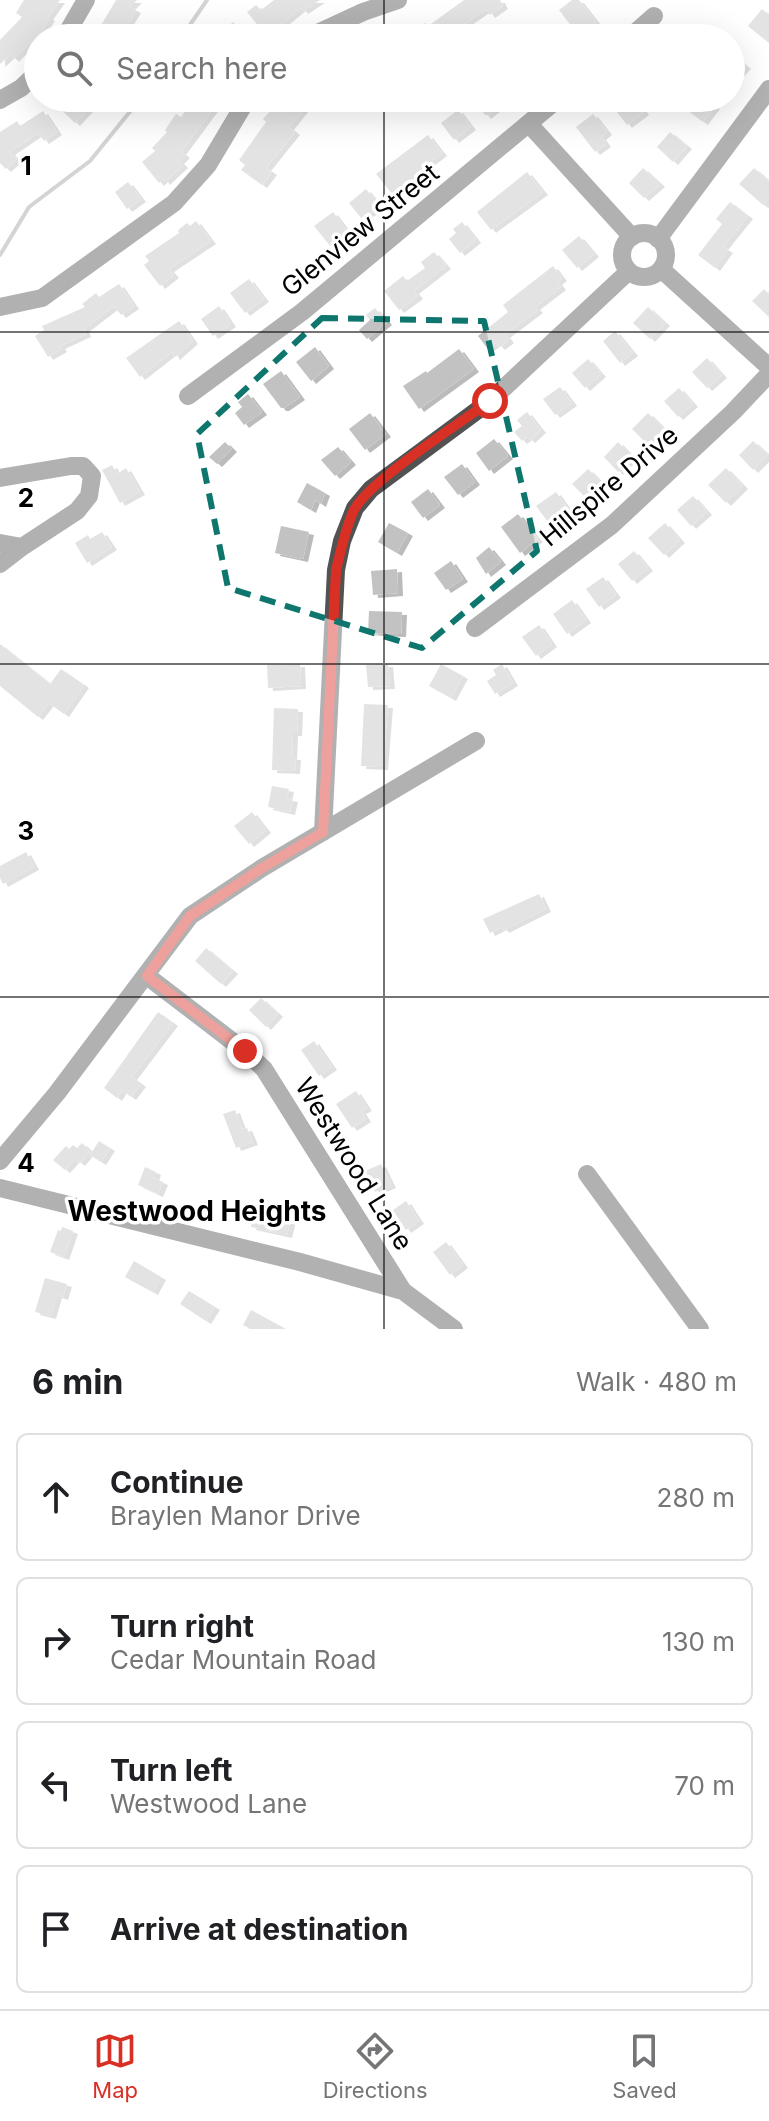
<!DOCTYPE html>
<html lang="en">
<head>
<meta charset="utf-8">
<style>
	:root { --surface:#fff; --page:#f2f2f2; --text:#202124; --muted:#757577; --line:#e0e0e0; --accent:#d93025 }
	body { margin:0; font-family:Inter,sans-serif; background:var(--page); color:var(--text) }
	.stop { position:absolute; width:24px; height:24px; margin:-18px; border:6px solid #d93025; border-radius:50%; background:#fff }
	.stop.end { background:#d93025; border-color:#fff; box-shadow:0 2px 8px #0008 }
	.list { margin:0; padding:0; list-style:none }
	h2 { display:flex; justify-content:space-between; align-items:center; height:104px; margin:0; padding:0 32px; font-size:34px }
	h2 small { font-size:26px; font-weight:400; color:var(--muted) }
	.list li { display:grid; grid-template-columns:52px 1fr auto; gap:24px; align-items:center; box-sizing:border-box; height:128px; margin:0 16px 16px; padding:0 16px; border:2px solid var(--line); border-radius:12px }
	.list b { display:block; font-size:30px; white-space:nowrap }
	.list p { margin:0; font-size:26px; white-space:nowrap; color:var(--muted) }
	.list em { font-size:26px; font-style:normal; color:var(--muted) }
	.icon { flex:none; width:44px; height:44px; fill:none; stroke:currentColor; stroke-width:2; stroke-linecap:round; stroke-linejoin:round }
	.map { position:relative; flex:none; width:769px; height:1329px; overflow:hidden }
	.search { position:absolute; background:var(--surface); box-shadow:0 8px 32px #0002; left:24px; right:24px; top:24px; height:88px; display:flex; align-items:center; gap:20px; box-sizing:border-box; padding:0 28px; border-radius:44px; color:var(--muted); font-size:30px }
	.sheet { height:680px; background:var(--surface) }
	nav { display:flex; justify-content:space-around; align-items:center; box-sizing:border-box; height:112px; border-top:2px solid var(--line); background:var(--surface); font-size:22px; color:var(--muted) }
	nav a { display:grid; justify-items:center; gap:4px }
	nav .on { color:var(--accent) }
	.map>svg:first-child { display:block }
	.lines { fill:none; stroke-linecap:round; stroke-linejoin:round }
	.stream { stroke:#a0a0a0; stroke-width:4 }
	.building { fill:#c2c2c2; filter:url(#shadow) }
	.minor { stroke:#525252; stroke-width:18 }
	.route { stroke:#d93025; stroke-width:10 }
	.marked { fill:none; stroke:#0f766e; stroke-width:6; stroke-dasharray:16 10; stroke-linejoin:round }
	.grid { fill:none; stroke:#000; stroke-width:2; stroke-opacity:0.55 }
	.labels { text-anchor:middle; stroke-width:7; stroke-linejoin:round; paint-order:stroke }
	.street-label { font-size:26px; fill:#000; stroke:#fff }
	.neighbourhood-label { font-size:28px; font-weight:bold; fill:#000; stroke:#fff }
	.grid-label { font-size:26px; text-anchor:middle; font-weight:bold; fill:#000; stroke:#fff; stroke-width:7; stroke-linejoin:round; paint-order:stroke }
</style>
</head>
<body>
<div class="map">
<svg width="769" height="1329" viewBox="0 0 769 1329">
	<defs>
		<filter id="shadow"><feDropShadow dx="5" dy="3" stdDeviation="0" flood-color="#0004"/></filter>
	</defs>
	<rect width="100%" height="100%" fill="#fff"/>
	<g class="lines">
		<path class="stream" d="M181 38 207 0
			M0 255 29 207 90 161 141 98"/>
	</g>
	<path class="building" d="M24 0H60L48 17 50 18 43 29 14 59 10 55 0 64V40L22 17 16 13Z
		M116 0H137L130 7 136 10 119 38H108L97 32Z
		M274 0H320L303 11 301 8 275 29 277 32 268 38 247 12 256 5 261 10Z
		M464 0H500L503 6 490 15 486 9 457 29 463 38H399L425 23 428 26Z
		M572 0H579L596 22 579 36 559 10Z
		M762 9 769 15V43L748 26Z
		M233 22 247 38H216Z
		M731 52 746 66 731 82Z
		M49 98H77L88 109 75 123Z
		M194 98H221L181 152 185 155 179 161 183 165 165 182 163 179 159 183 142 162 155 151 152 148 167 132 165 130 176 114 181 117Z
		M282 98H309L300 105 304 108 289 127 295 132 266 168 272 172 262 185 241 170 245 165 239 160 266 122 263 119Z
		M472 98H509L486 116Z
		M606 98H634L644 112 627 125Z
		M695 98H705L715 106 703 122 687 110Z
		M458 110 471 127 454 140 441 123Z
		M43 111 57 132 44 141 38 133 10 152 17 159 6 169 0 163V132L17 121 20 126Z
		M593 114 607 132 601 137 606 144 595 152 576 127Z
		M670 132 687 146 673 162 657 147Z
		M428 135 442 153 402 184 404 186 393 195 376 174Z
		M643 168 660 184 644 198 629 183Z
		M754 168 769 182V199L763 205 739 184Z
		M527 172 543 192 491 230 477 212Z
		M128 182 141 199 127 209 115 192Z
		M366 189 380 207 361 218 349 203Z
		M730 202 748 216 723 247 728 250 715 268 698 255 722 224 716 219Z
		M333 212 347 231 340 236 342 239 331 247 314 226Z
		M196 221 211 241 169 269 174 275 160 286 144 265 149 261 145 256 179 233 178 230 187 223 190 226Z
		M462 222 476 240 460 253 449 239 456 233 453 229Z
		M579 236 594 254 577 268 562 250Z
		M434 252 446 266 414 291 418 296 399 310 384 291 403 276 407 281 425 268 421 262Z
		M553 266 562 278 557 282 561 287 535 307 538 310 505 335 509 340 500 347 496 343 488 349 478 336 508 312 503 305Z
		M249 279 264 299 245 313 230 293Z
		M119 284 134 306 121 315 114 306 84 329 86 334 60 346 62 349 48 357 35 336 44 330 42 326 85 307 82 304 96 293 99 297Z
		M764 289 769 294V317L752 301Z
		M219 306 231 324 213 336 201 319Z
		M648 307 665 323 650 339 633 323Z
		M375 308 387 322 367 339 359 330 370 320 366 315Z
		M179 321 193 341 175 357 172 352 140 377 126 358Z
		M615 331 633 353 620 363 603 341Z
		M315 347 329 366 311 381 296 362Z
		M459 349 474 369 419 409 403 386 426 371 427 373Z
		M707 358 722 375 707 388 692 372Z
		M588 359 601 374 585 388 572 373Z
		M281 371 300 397 284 408H281L263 384Z
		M560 387 572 403 555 415 543 399Z
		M679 388 693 404 678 417 664 401Z
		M248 394 262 412 244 425 235 413 242 407 238 402Z
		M527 412 541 430 530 440 527 437 522 441 514 432 522 426 517 420Z
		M370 413 386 434 365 450 349 429Z
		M648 413 664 429 648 445 632 429Z
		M494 439 508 456 489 471 476 453Z
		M753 441 768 455 753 470 739 455Z
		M225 442 232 449 217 464 209 457Z
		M618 442 633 457 618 472 604 457Z
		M338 447 351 462 335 476 321 460Z
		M462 464 475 482 458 495 444 477Z
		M112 465 117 474 126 468 140 492 120 503 102 470Z
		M726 468 743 486 726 503 708 485Z
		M588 469 604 485 588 500 572 484Z
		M307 483 325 493 321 504 315 500 311 510 297 502Z
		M428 489 440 505 423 518 411 502Z
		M556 492 570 512 551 526 536 506Z
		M693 496 707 512 691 526 677 510Z
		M518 514 538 539 520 553 501 527Z
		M389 523 408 533 397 553 378 542Z
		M665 523 680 540 664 555 648 538Z
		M281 526 309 532 303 559 275 553Z
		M102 532 112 547 87 563 75 543 88 535 90 539Z
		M489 547 501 562 486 574 476 558Z
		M634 551 648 568 632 581 618 564Z
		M451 561 463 579 446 590 434 573Z
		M397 569 398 593 373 595 371 571Z
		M603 577 616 595 599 607 586 589Z
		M572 600 586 620 567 634 553 614Z
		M369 611 402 612 401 634 368 633Z
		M539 625 552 644 536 656 522 637Z
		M0 644 50 684 61 669 84 685 64 714 49 703 38 717 0 686Z
		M300 664 301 686 268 688 267 665Z
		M388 664 390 686 368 687 366 665Z
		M441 664 463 676 451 698 429 686Z
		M502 664 513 683 495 694 487 681 496 675 493 670Z
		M364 704 388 705 383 767 361 766Z
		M274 708 298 709 297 733H293L292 757H296L295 771 272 770Z
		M272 786 289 789 287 798 293 799 290 812 268 807Z
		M252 812 266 830 249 844 234 826Z
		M26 852 34 867 3 884 0 878V866Z
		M539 894 546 909 504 930 502 927 490 933 483 919Z
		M206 948 233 971 221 984 195 961Z
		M261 998 278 1014 266 1027 249 1010Z
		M158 1012 173 1023 132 1077 141 1084 131 1097 122 1090 117 1098 104 1088Z
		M314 1041 332 1067 319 1076 301 1050Z
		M356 1091 367 1108 361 1111 366 1119 352 1128 336 1104Z
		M235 1110 242 1129 247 1128 253 1142 236 1148 223 1114Z
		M99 1141 110 1148 101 1162 90 1155Z
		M82 1143 90 1151 80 1163 75 1159 65 1170 53 1160 66 1146 69 1149 73 1145 77 1148Z
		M381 1164 391 1185 375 1192 365 1171Z
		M145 1167 156 1172 154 1178 163 1182 158 1194 138 1185Z
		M406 1201 419 1221 406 1230 393 1210Z
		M254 1211 291 1219 287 1235 251 1227Z
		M62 1227 73 1231 64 1257 50 1252 58 1230 61 1231Z
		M446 1242 463 1265 450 1275 433 1252Z
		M134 1261 161 1277 153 1292 125 1277Z
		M45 1278 67 1284 63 1297 57 1295 51 1316 35 1312Z
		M189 1291 215 1307 206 1321 180 1304Z
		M251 1310 286 1329H251L243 1325Z"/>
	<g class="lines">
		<path class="minor" d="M64 38 86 0
			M307 38 363 12 398 0
			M629 38 654 16
			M0 100 21 88 38 72
			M529 124 632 237
			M622 255a22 22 0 1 1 44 0a22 22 0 1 1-44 0Z
			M658 239 769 89
			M661 269 769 367
			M0 307 42 298 174 203 208 165 248 98
			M188 396 302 312 559 98
			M0 478 71 466H83L92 476 89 496 77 511 22 547 0 543
			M0 564 22 547
			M475 628 612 525 733 412 769 374
			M323 832 336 570 342 541 355 508 371 489 490 401 629 271
			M147 976 245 1051 264 1069 403 1291
			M0 1161 57 1093 190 916 262 868 476 741
			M587 1174 700 1329
			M0 1188 300 1262 403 1291 454 1329"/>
	</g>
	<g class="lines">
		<path class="route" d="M245 1051 147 976 190 916 262 868 323 832 336 570C341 550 345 529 354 510 369 481 459 424 490 401"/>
	</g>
	<path d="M0 0H769V1329H0ZM322 318 484 321 537 551 422 648 228 588 197 434Z" fill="#fff" fill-opacity=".55" fill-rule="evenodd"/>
	<path class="marked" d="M322 318 484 321 537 551 422 648 228 588 197 434Z"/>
	<path class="grid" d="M384 0V38M384 98V1329M0 332H769M0 664H769M0 997H769"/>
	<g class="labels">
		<g class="street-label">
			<text transform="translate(360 230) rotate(-39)" y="9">Glenview Street</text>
			<text transform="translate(609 486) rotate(-40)" y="9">Hillspire Drive</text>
			<text transform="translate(354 1164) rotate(58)" y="9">Westwood Lane</text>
		</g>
		<g class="neighbourhood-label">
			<text x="197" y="1221">Westwood Heights</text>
		</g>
	</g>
	<g class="grid-label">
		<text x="26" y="175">1</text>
		<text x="26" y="507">2</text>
		<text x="26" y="840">3</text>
		<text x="26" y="1172">4</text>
	</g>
</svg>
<div class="stop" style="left:490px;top:401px"></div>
<div class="stop end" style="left:245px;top:1051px"></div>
<div class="search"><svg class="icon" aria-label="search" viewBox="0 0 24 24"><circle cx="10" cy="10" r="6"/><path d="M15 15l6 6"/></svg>Search here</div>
</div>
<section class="sheet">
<h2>6 min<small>Walk · 480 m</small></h2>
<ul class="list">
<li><svg class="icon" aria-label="ahead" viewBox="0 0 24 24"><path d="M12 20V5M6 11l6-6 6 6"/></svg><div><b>Continue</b><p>Braylen Manor Drive</p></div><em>280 m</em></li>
<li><svg class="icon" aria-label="right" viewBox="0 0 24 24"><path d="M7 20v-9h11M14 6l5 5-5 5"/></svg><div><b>Turn right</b><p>Cedar Mountain Road</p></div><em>130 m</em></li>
<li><svg class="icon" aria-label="left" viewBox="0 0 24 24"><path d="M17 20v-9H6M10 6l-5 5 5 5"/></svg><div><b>Turn left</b><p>Westwood Lane</p></div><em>70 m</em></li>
<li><svg class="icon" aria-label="arrive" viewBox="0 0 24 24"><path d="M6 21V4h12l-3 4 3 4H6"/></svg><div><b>Arrive at destination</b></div></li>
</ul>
</section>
<nav>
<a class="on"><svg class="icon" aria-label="map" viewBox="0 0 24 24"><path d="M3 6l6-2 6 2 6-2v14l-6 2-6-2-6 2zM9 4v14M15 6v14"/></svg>Map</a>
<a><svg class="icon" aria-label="directions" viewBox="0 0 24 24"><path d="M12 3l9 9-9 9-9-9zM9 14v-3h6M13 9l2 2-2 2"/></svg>Directions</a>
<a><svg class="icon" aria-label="saved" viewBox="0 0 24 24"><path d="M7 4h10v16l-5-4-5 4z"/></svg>Saved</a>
</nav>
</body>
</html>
